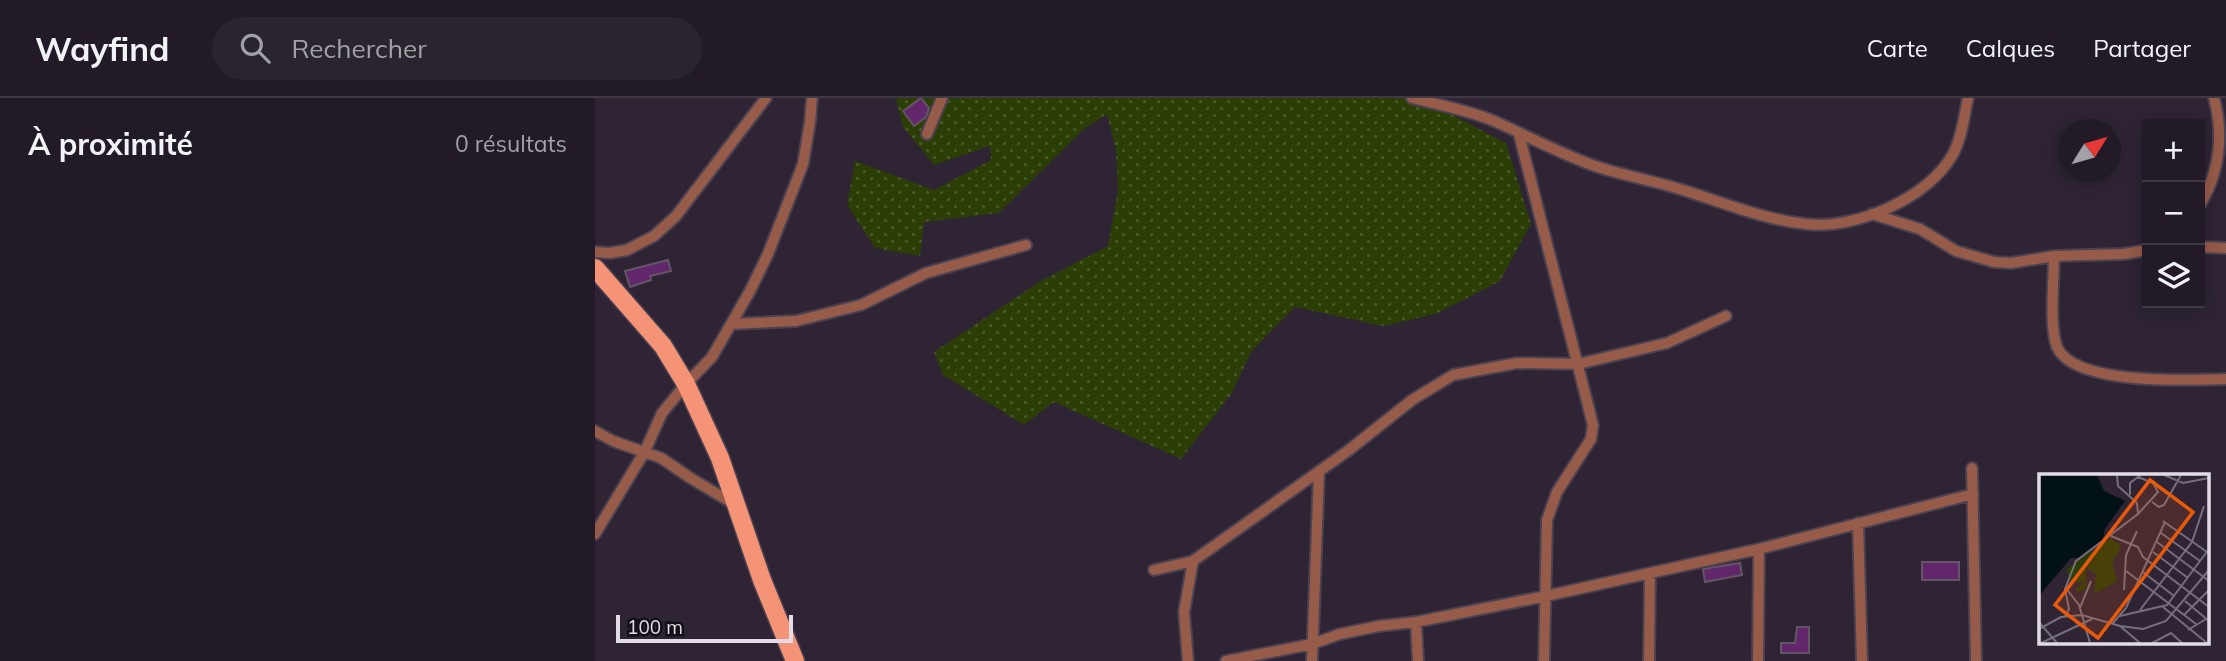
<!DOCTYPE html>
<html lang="fr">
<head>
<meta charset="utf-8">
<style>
	:root { --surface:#221b27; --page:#2a242f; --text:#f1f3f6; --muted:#a2a1a7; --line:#3f3944 }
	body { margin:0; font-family:Mulish,sans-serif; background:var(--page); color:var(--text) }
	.controls { position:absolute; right:21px; top:21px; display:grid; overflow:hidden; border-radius:0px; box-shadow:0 4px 18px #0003 }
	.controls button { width:63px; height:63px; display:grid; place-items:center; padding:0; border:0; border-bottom:2px solid var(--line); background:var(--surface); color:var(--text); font:35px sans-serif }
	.compass { position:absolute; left:1463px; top:21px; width:63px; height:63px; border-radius:50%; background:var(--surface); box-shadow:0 4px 18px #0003; rotate:53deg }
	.scale { position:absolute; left:21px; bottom:18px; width:177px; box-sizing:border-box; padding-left:7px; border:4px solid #e2dce7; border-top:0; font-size:19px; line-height:24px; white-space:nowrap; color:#e2dce7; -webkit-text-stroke:5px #130f17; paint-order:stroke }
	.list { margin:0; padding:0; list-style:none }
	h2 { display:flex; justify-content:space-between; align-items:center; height:91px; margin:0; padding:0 28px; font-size:30px }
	h2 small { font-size:23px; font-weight:400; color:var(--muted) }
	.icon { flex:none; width:38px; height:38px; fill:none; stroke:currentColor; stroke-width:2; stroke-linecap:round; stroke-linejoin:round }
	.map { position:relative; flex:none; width:1631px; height:563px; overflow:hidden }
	header { display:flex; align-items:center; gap:42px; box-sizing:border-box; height:98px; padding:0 35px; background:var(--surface); border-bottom:2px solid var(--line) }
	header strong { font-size:33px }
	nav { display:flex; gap:38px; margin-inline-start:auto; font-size:24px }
	.search { width:490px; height:63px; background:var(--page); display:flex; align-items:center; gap:18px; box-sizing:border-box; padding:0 24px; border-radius:38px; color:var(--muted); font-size:26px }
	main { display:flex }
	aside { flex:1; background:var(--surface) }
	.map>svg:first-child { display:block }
	.grass { fill:url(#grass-dots) }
	.building { fill:#61276a; stroke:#645566; stroke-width:2 }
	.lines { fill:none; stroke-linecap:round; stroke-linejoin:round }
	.street-casing { stroke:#4b4151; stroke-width:14 }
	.primary-casing { stroke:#4b4151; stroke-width:21 }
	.street { stroke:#965b49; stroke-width:10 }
	.primary { stroke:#f49375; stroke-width:18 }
	.inset-road { fill:none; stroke:#766e7c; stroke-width:2 }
	.view { fill:#e8590c; fill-opacity:0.15; stroke:#e8590c; stroke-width:3.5 }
	.inset-edge { fill:none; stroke:#e2dce7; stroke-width:3.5 }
</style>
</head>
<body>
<header>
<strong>Wayfind</strong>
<div class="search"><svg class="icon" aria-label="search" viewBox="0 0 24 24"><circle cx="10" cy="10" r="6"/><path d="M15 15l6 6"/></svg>Rechercher</div>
<nav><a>Carte</a><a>Calques</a><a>Partager</a></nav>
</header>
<main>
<aside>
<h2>À proximité<small>0 résultats</small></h2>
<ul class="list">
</ul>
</aside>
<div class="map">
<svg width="1631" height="563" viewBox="0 0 1631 563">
	<defs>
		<pattern id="grass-dots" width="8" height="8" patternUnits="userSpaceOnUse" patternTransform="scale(1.75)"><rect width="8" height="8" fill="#2b3e06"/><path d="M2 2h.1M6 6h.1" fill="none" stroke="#49592a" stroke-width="1.8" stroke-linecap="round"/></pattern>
	</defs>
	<rect width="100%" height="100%" fill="#2e2434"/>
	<path class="grass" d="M301 0H825L911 45 936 126 905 183 841 216 788 228 700 209 656 254 637 295 586 361 459 304 429 327 348 277 339 254 446 183 513 148 523 93 521 51 512 16 489 31 404 115 329 124 325 158 280 150 252 107 260 63 339 92 396 62 395 48 339 67 308 29Z"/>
	<path class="building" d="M326 0 334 10 331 19 319 28 308 13Z
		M73 162 76 173 55 178 56 182 35 189 30 173Z
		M1327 464H1364V482H1327Z
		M1145 465 1147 477 1110 484 1108 471Z
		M1202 529H1214V555H1186V545H1200Z"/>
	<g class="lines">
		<defs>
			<path id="street" d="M817 0C844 7 873 12 899 23 935 39 969 58 1006 70 1035 79 1065 84 1094 94 1132 106 1171 122 1211 126 1260 132 1334 100 1358 56 1367 40 1369 18 1373 0
				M332 36 347 0
				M924 36 998 327 996 341 962 394 952 422 949 563
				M1605 107C1625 73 1629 38 1619 0
				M1277 116 1325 131 1361 153 1399 164 1416 165 1459 158 1529 156 1552 152
				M1605 149 1631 150
				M0 154 15 155 32 152 59 138 81 118 171 0
				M1459 158C1459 181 1454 228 1462 249 1479 288 1596 282 1631 281
				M136 226 201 223 266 207 331 175 431 147
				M0 333 18 343 66 360 97 381 139 406
				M1377 370 1381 563
				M1263 425 1267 563
				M0 436 50 353 67 315 91 286 117 259 155 193 173 156 208 66 215 24 217 0
				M559 472 598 463 754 352 817 302 858 277 922 265 983 266 1072 245 1131 218
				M821 524 823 563
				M593 563 589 514 598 463
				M631 563 717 546 745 536 784 528 821 524 951 498 1164 451 1378 396
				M717 563 724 374
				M1054 563 1055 475
				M1163 563 1164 451"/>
			<path id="primary" d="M0 170 68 248 91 286 125 360 167 482 200 563"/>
		</defs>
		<use href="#street" class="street-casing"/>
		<use href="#primary" class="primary-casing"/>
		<use href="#street" class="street"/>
		<use href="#primary" class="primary"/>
	</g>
	<g transform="translate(1444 376)">
		<rect width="170" height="170" fill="#2e2434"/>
		<path d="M72 64 82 72 73 90 78 107 55 120 57 100 47 93V115L39 118 36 115 43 111 44 105 41 109 31 107 27 95Z" fill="#2b3e06"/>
		<path d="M0 1H58L65 17 86 27 66 55 63 68 40 84H32L0 122Z" fill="#021116"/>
		<path class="inset-road" d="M125 1 144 9 170 4M91 21V9L99 3M113 28 120 33 125 31 142 1M99 40 119 18 114 9 99 3 102 1M124 47 168 78M122 59 161 87M72 62 99 73 104 83 170 133M118 68 170 107M114 78 149 104M87 97 157 150M104 98 135 122M26 113 40 131 51 169M85 116 87 81 98 57M146 127 170 147M124 133 168 169M41 134 52 107M101 136 153 68 165 32M145 141 170 116M26 142 30 135 26 115 37 87 99 40 98 29 79 12 78 1M81 142 128 131 170 75M0 148 18 169M74 149 87 134 126 48M81 152 104 155 127 147 170 96M0 155 22 143 43 141 81 152 101 169M149 156 167 145M2 169 53 145M113 169 132 159 143 169"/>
		<path class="view" d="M111 6 154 38 59 164 16 131Z"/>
		<rect width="170" height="170" class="inset-edge"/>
	</g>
</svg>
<div class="controls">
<button>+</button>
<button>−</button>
<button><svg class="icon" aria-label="layers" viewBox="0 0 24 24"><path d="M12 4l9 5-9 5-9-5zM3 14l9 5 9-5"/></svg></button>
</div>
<svg class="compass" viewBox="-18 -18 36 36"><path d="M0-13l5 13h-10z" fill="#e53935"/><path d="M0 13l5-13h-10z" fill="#a2a1a7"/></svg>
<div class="scale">100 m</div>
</div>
</main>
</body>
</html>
